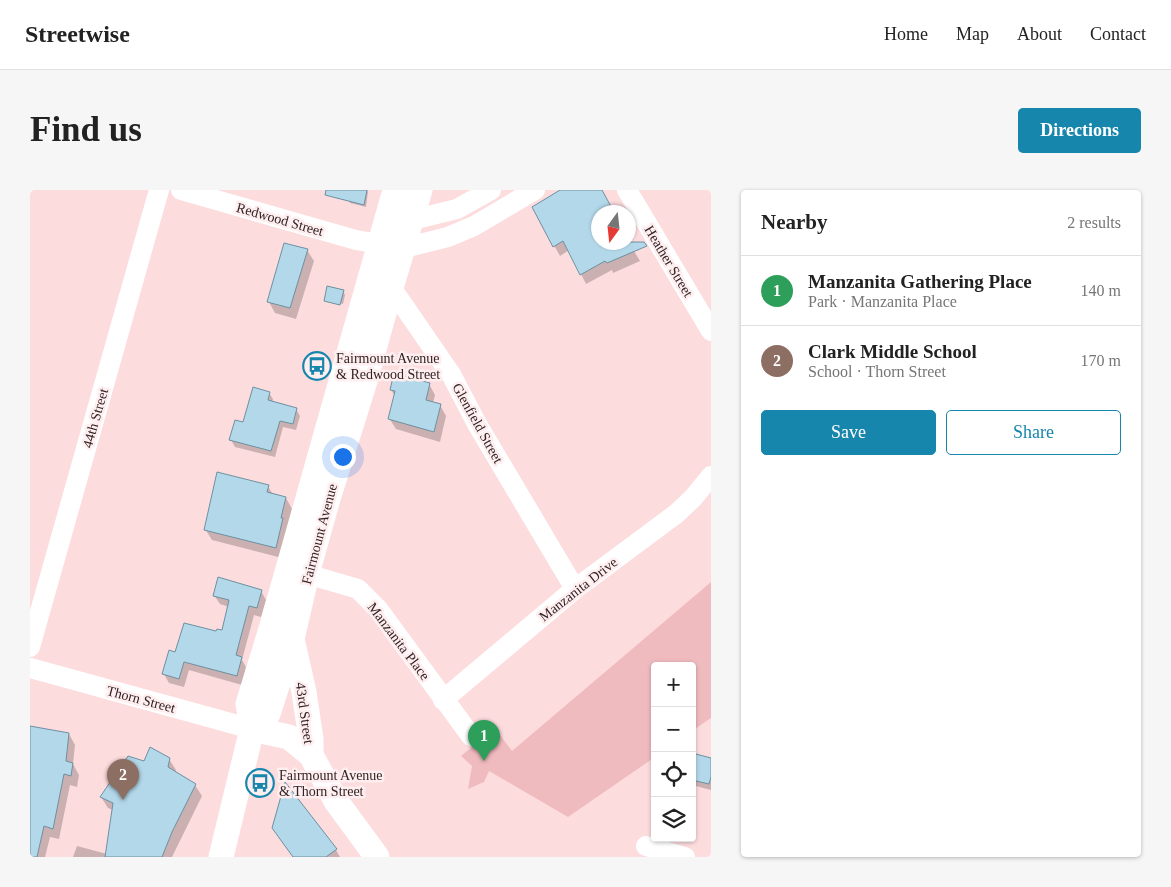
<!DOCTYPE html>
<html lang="en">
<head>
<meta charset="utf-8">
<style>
	:root { --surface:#fff; --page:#f6f6f6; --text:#222; --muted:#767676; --line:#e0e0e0; --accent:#1786ad }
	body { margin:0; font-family:"Times New Roman",serif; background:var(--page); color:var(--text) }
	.controls { position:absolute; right:15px; bottom:15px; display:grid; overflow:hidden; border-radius:5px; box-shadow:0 1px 4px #0004 }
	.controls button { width:45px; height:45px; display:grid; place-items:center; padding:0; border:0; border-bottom:1px solid var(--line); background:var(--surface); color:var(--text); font:25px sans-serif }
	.compass { position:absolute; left:561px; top:15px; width:45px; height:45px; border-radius:50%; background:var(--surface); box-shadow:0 1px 4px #0004; rotate:195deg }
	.you { position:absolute; left:312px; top:266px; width:18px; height:18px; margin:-12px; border:4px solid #fff; border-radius:50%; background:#1a73e8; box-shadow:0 0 0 8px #1a73e833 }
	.badge { display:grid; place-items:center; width:32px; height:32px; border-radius:50%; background:var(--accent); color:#fff; font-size:16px; font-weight:700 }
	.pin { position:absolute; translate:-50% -41px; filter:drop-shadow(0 1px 2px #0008) }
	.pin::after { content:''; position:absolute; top:26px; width:18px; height:15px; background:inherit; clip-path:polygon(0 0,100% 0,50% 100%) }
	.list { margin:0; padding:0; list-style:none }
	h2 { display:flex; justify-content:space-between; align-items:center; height:65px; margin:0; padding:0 20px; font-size:21px }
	h2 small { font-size:16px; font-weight:400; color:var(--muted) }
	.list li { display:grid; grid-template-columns:32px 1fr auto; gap:15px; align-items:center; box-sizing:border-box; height:70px; padding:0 20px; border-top:1px solid var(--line) }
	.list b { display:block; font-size:19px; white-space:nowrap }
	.list p { margin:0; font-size:16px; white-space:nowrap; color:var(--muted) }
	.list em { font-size:16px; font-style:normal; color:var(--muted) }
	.actions { display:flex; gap:10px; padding:15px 20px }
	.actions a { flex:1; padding:11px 0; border:1px solid var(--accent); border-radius:5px; text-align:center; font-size:18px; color:var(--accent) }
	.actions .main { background:var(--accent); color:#fff }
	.icon { flex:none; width:28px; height:28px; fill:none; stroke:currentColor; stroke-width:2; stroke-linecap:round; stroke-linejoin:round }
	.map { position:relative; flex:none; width:681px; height:667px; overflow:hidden; border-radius:5px }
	header { display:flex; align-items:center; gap:30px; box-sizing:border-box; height:70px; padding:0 25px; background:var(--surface); border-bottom:1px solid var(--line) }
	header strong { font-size:24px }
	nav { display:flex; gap:28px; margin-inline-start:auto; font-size:18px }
	.intro { display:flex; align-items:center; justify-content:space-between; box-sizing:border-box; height:120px; padding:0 30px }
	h1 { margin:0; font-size:35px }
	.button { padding:12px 22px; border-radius:5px; background:var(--accent); color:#fff; font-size:18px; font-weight:700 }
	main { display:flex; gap:30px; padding:0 30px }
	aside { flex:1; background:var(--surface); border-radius:5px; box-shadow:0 1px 4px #0004 }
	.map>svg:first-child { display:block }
	.green { fill:#f0bbbf }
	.shadow { fill:#0003 }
	.building { fill:#b3d8e9; stroke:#6d90a0 }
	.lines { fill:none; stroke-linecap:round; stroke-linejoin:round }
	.minor { stroke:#fff; stroke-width:20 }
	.major { stroke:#fff; stroke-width:25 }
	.labels { text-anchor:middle; stroke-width:5; stroke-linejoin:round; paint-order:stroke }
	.street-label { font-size:14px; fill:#312324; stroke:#ffeeef }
	.poi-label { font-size:14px; fill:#312324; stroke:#ffeeef; text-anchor:start }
</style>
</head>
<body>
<header>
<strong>Streetwise</strong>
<nav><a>Home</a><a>Map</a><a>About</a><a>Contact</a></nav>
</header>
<div class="intro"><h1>Find us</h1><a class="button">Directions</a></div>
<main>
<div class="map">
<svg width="681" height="667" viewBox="0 0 681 667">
	<rect width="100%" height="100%" fill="#fddcde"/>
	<path class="green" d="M681 392V528L662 541V476H625V567L538 627 459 581 454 592 438 599 442 576 431 566 465 538 482 561Z"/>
	<path class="shadow" d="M320 0H337L338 2 336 17 320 13 319 10Z
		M534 0H571L583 22H568V52H598V51L610 71 583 83 582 80 556 94 539 60 530 66 503 18Z
		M277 60 284 71 266 129 245 123 239 112Z
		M298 97 313 101 315 105 313 114 296 110V111L295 110Z
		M399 194 405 205 403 213 410 215 416 226 410 252 366 239 359 228 365 206 361 200Z
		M239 203 243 209 242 213 266 219 270 226 266 240 253 237 245 267 205 257 201 250Z
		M238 296 243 305 256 308 262 319 252 368 182 350 175 339Z
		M231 401 236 410 231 427 224 425 212 470 216 477 212 495 159 480 154 497 139 493 134 484 146 463 187 443 192 442 199 417 190 414 184 405Z
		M0 538 39 544 45 555 43 574 49 585 47 597 40 595 29 649 20 647 15 667H0Z
		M662 565 681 570V600L662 595Z
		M139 569 146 580 145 583 165 595 172 606 142 667H43L47 656 77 664 83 620 78 618 71 607 115 573Z
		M243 638 306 660 310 667H263Z"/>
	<path class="building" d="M296 0H337L334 15 295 5Z
		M530 0H572L584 22H568V52H614L617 56 577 73 575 71 550 85 533 51 523 57 502 17Z
		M254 53 278 59 260 118 237 112Z
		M297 96 314 100 310 115 294 111Z
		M364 183 400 193 396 210 411 214 404 242 358 229 365 201 360 200Z
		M223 197 240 202 238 210 267 218 263 234 250 231 241 261 199 250 205 230 213 232Z
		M187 282 239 295 237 302 256 307 251 328H253L246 358 174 340Z
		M188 387 232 400 227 418 219 416 206 465 212 467 207 486 154 472 149 489 132 484 139 460 145 462 154 433 186 441 187 439 192 440 199 410 183 406Z
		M0 536 39 543 36 571 43 573 41 586 34 584 23 639 14 636 7 667H0Z
		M120 557 140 568 138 577 166 594 142 642 132 667H75L83 613 70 607 98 566 114 571Z
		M662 563 681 568V587L679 594 662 590Z
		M255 592 307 659 296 667H263L242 638Z"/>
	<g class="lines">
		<path class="minor" d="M151 0 326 50 374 58 418 47 444 36 505 0
			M597 0 681 141
			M371 36 382 30 427 19 461 0
			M356 90 422 186 447 234 545 399
			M277 384 328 399 348 419 441 546
			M0 457 129 0
			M0 478 222 539
			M413 510 545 399 646 324 663 308 681 286
			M616 656 655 667"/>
		<path class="major" d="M262 449 274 502 281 549V565L306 611 347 667
			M222 539 238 524 262 449 277 384 297 312 336 188 361 98 390 0
			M222 539 259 547 281 565
			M191 667 222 539 218 514 241 439 365 0"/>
	</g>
	<defs>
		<symbol id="bus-ring" viewBox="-11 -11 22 22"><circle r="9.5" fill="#ffeeef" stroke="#1786ad" stroke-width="1.5"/><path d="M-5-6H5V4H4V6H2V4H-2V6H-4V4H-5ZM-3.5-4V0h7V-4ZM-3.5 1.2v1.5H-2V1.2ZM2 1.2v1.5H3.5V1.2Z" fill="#1786ad"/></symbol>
	</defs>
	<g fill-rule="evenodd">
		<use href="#bus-ring" x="271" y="160" width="32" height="32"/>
		<use href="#bus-ring" x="214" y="577" width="32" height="32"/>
	</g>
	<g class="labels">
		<g class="street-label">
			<text transform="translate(250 29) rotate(16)" y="5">Redwood Street</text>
			<text transform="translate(639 71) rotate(59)" y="5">Heather Street</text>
			<text transform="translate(65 228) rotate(-74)" y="5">44th Street</text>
			<text transform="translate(448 233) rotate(61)" y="5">Glenfield Street</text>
			<text transform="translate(289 344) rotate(-75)" y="5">Fairmount Avenue</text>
			<text transform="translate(548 399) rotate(-38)" y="5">Manzanita Drive</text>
			<text transform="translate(369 451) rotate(53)" y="5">Manzanita Place</text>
			<text transform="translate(111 509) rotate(15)" y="5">Thorn Street</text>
			<text transform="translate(275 523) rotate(82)" y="5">43rd Street</text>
		</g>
		<g class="poi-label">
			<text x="306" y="173">Fairmount Avenue<tspan x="306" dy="16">&amp; Redwood Street</tspan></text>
			<text x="249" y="590">Fairmount Avenue<tspan x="249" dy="16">&amp; Thorn Street</tspan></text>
		</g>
	</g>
</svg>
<div class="controls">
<button>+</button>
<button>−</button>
<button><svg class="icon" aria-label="locate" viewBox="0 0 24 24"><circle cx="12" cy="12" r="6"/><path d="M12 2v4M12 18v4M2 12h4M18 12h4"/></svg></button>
<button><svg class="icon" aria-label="layers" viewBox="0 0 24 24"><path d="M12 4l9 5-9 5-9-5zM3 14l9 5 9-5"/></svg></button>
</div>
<svg class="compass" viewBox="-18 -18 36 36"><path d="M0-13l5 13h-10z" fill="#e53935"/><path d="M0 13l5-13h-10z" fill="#767676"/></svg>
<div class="you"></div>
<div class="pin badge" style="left:454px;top:571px;background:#2e9e5b">1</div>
<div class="pin badge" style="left:93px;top:610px;background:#8d6e63">2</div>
</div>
<aside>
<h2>Nearby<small>2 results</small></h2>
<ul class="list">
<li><span class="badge" style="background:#2e9e5b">1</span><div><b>Manzanita Gathering Place</b><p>Park · Manzanita Place</p></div><em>140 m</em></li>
<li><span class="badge" style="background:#8d6e63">2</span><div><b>Clark Middle School</b><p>School · Thorn Street</p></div><em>170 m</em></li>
</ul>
<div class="actions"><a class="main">Save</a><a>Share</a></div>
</aside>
</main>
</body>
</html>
